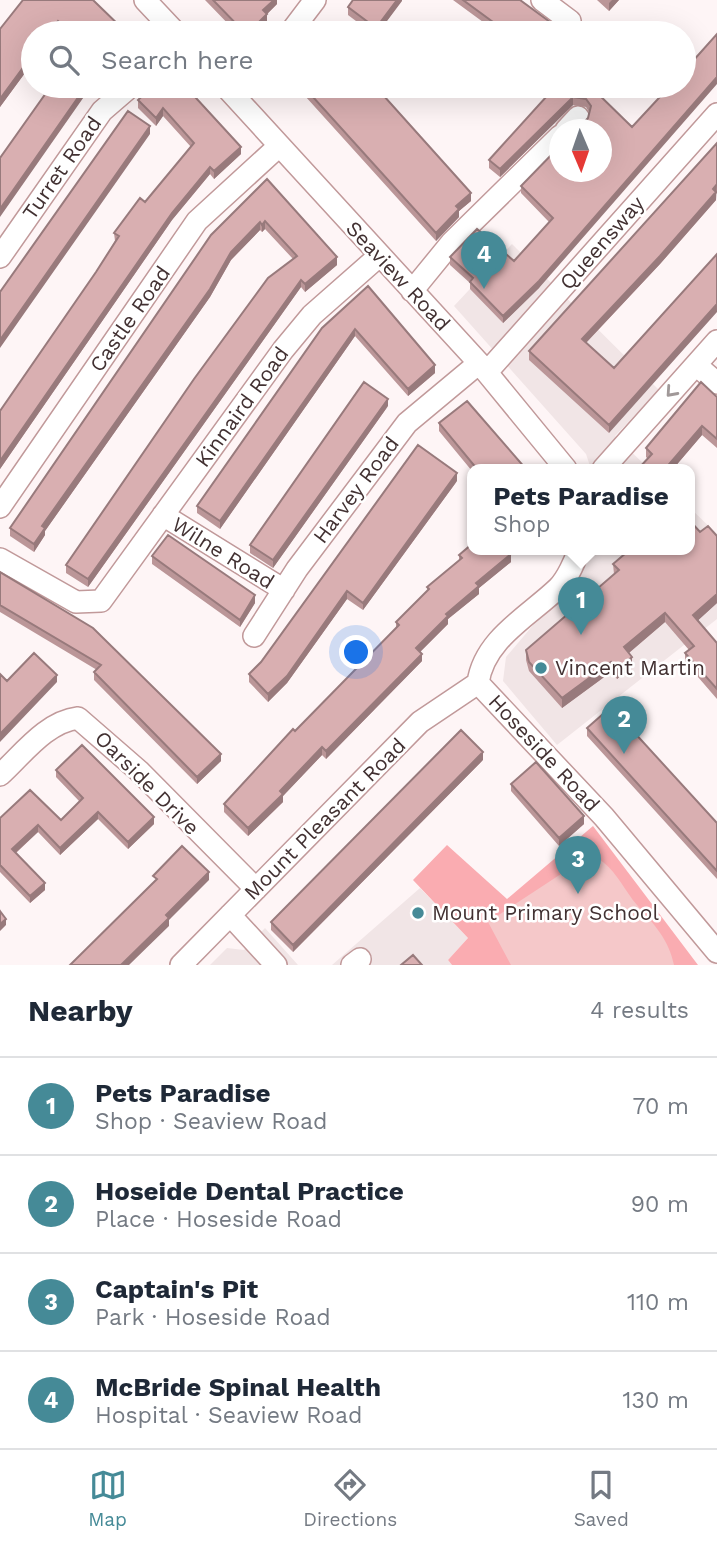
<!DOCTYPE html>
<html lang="en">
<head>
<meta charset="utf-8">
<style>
	:root { --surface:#fff; --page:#f2f2f3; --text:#1f2937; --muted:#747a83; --line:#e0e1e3; --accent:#458a97 }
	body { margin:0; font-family:"Work Sans",sans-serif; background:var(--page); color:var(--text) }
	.compass { position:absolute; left:549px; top:119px; width:63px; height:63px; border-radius:50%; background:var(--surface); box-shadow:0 7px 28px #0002; rotate:178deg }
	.you { position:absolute; left:357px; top:653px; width:24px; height:24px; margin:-18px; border:5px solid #fff; border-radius:50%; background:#1a73e8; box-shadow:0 0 0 10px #1a73e833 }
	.badge { display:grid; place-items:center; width:46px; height:46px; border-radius:50%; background:var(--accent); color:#fff; font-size:23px; font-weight:700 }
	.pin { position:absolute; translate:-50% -58px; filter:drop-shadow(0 2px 4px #0008) }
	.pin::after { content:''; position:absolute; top:37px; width:24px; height:21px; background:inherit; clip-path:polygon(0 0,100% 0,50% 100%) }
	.popup { position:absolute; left:467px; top:464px; width:228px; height:91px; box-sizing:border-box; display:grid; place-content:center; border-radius:14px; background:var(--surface); filter:drop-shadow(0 2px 5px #0005); font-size:23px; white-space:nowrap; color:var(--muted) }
	.popup b { font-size:26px; color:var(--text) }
	.popup::after { content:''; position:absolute; left:50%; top:100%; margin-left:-14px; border:14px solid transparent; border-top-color:var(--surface) }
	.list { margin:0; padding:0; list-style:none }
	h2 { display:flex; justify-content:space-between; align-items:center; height:91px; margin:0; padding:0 28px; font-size:30px }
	h2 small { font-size:23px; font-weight:400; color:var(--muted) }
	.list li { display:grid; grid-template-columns:46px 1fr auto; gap:21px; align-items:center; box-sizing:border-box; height:98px; padding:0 28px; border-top:2px solid var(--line) }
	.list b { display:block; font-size:26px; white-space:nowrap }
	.list p { margin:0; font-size:23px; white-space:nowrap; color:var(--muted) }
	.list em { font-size:23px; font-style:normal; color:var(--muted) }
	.icon { flex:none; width:38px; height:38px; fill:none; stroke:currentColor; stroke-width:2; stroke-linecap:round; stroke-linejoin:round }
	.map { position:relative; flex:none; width:717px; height:965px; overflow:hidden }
	.search { position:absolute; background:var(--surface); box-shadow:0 7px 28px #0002; left:21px; right:21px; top:21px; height:77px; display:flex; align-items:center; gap:18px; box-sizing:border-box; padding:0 24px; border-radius:38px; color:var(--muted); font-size:26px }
	.sheet { height:483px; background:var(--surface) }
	nav { display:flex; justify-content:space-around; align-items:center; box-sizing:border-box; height:98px; border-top:2px solid var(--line); background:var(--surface); font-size:19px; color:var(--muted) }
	nav a { display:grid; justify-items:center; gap:4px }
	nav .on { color:var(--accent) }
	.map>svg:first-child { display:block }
	.built { fill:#f1e5e6 }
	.green { fill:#faacb1 }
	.water { fill:#f5c8c9 }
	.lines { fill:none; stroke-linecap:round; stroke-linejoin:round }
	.minor-casing { stroke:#c1999a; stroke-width:24 }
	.minor { stroke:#fff; stroke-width:21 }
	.wall { fill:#bb9698 }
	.shaded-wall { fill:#987a7c }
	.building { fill:#d9afb1; stroke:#987a7c; stroke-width:2 }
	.oneway { stroke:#a09898 }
	.poi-dot { fill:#458a97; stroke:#fff; stroke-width:2.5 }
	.labels { text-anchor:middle; stroke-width:5; stroke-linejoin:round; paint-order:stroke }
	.street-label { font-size:21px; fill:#423132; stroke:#fff }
	.poi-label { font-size:21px; fill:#423132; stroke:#fff; text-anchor:start }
</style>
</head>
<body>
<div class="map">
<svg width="717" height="965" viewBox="0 0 717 965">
	<rect width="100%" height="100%" fill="#fef5f6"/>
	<path class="built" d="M512 244 659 390 615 436 649 469H591L586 454 454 306Z
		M690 508 717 534V619L557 745 503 681 506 657 589 559 590 549H690Z
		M420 888 468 938 448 960 452 965H332Z
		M265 928 298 965H210L227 948 244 950Z"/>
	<path class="green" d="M593 826 698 965H452L448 960 468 938 413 880 447 845 507 899Z"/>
	<path class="water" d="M577 853C585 855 596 857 603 862 618 874 625 891 637 905 654 924 669 940 674 965H511L488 922 561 874Z"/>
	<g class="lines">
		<defs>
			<path id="minor" d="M145 0 176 33
				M542 0 570 21
				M290 33 315 0
				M225 86 479 363 566 469
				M566 130 578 117
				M0 257 102 111 131 86
				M412 291 452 242 560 136
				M696 365 717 383
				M487 372 717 114
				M603 469 717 341
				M0 507 197 221 279 146
				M163 515 284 590
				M0 559 76 602 101 601 283 350 312 315 379 256
				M254 636 297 569 407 423 479 363
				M478 683 604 817 717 952
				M478 683C484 639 529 616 558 588 567 579 575 561 579 549
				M0 775C23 754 46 722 78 718L139 771 256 889
				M230 915 276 965
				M181 965 420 722 478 683
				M352 965 360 959"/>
		</defs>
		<use href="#minor" class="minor-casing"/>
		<use href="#minor" class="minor"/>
	</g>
	<path class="wall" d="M23 0 127 33H63L58 28 0 107V29Z
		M205 0H277V4L267 14V22L256 33H237Z
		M402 0 378 33H372L348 15V7Z
		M453 0H520L565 33H498Z
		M597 0H619L609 11Z
		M153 86 241 154 214 179 210 174 172 220 0 469V411L96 272 115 241 114 233 145 202 191 147 163 116 156 126 138 108V100Z
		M296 86H375L471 201 459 211V217L436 241Z
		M590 86 632 127 539 288 503 323 470 289V283L450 265V257L514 261 549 222 521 193V186L588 118 589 112 586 107 573 105 500 177 489 168V160Z
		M717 143V193L716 194V200L660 264 586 343 614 368 609 433 529 360V351Z
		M267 179 337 265 305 292 301 287 88 587 66 573V565L293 259 265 229 262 232 260 230 231 260 210 297 45 531V535L34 552 10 536V528Z
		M368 286 435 373 408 396 355 336 220 529 197 513V506Z
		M717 397V448L702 435 673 469H638L648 459 646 457V448Z
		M388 406 273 568 250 553V545Z
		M439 423 526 469H472V471L439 431Z
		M457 481 363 610 347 599 287 683 268 702 249 682V674Z
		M472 549H517L511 555V562L479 588V594L448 619V624L420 652 422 661 326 759 322 755 283 796V802L248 836 224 812V804L396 628V622L427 591V587L459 560V555Z
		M624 549 717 603 697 621 717 643V699L685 662V653L689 650 665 622 629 653 632 666 617 679 611 672 562 708 529 671 526 660V650L614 574 613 564 624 555Z
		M152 556 255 603 240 627 152 564Z
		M0 572 221 761 197 784 94 680V672L97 670 0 612Z
		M587 728 717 823V879L587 736Z
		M483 760 293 952 271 930V922Z
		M56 770 154 824 128 849 98 819 60 855 38 832 16 853 45 890 30 903 0 872V818L61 820 80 802 56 777Z
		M511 784 584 824 559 846 511 791Z"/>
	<path class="shaded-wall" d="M274 0H277V4L267 14V22L256 33H248L263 10Z
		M397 0H402V1L378 33H376V28Z
		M612 0H619L609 11V3Z
		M58 21V28L55 33H49Z
		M33 54V62L0 107V99Z
		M717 77V84L539 288 503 323V316Z
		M86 86H88V91L0 217V209Z
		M573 97V105L500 177V169Z
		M163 108V116L156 126V118Z
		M150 126V134L0 348V340Z
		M241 147V154L214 179V171Z
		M210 167V174L172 220 0 469V461L172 213Z
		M717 184 716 200 660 264 582 347V339Z
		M471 193V201L459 211V217L436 241V233L456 206Z
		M265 221V229L262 232V225Z
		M260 222V230L231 260 210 297 45 531V535L34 552V544L42 526 231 252Z
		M337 257V265L305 292V284Z
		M301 280V287L88 587V579Z
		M717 304V312L609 433V425Z
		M355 329V336L220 529V521Z
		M435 365V373L408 396V389Z
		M388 399V406L273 568V560Z
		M702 426V435L673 469H665Z
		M457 473V481L363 610V603Z
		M510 549H517L511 555V562L479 588V594L448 619V624L416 656V648L446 614Z
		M347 591V599L287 683 268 702V694Z
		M717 594V603L693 625V615Z
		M255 595V603L240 627V620Z
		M665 613V622L624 657V647Z
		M422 654V661L326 759V751Z
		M632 657V666L617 679V670Z
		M611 662V672L562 708V698Z
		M57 675V682L0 742V734Z
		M322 747V755L283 796V802L248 836V828L280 791Z
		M483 752V760L293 952V945Z
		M221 754V761L197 784V777Z
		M98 812V819L60 855V848Z
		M584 816V824L559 846V838Z
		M154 817V824L128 849V842Z
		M38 825V832L12 856V849Z
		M209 872V880L169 920V926L129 965H121L166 915Z
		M45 883V890L30 903V896Z
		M6 919V925L0 931V924Z"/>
	<path class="building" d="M23 0H93L127 33H71L58 21 49 33H33V54L0 99V29Z
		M213 0H274L263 10 267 14 248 33H245Z
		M353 0H397L376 28 348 7Z
		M463 0H520L565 33H508Z
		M717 34V77L539 281 503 316 470 282 473 278 450 257 477 229 514 261 553 218 521 186 559 147V172H601V130H577L588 118 591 106 586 99 573 97 500 169 489 160 556 86H590L632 127 670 86H684V71Z
		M51 86H86L0 209V158Z
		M153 86H185L241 147 214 171 210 167 172 213 0 461V411L96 272 119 236 114 233 140 198 145 202 194 143 163 108 156 118 138 100Z
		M303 86H375L471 193 456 206 459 209 436 233Z
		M128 111 150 126 0 340V292Z
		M717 143V184L713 189 716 192 660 256 582 339 614 368 717 254V304L609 425 529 351Z
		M267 179 337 257 305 284 301 280 88 579 66 565 194 379 268 278 297 256 265 221 262 225 260 222 231 252 210 289 42 526 45 528 34 544 10 528 211 235Z
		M368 286 435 365 408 389 355 329 220 521 197 506 322 328Z
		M364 382 388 399 273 560 250 545Z
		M701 382 717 397V439L702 426 665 469H638L652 454 646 448Z
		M467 401 526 469H477L439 423Z
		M418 445 457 473 363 603 347 591 287 676 268 694 249 674 261 662Z
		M690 521 700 532 708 526 717 536V594L693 615 717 643V689L685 653 694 646 665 613 624 647 632 657 617 670 611 662 562 698 529 662 526 650 619 570 613 564 627 552 625 549H690Z
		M168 535 255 595 240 620 152 556Z
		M472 544V549H510L509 550 511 554 476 583 479 586 446 614 448 616 416 648 422 654 326 751 322 747 280 791 283 794 248 828 224 804 293 729 295 731 399 625 396 622 429 589 427 587 462 558 459 555Z
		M0 572 93 628 221 754 197 777 94 672 101 665 0 605Z
		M34 653 57 675 0 734V674L7 681Z
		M611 707 717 823V871L587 728Z
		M461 730 483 752 293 945 271 922Z
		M82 745 154 817 128 842 98 812 60 848 38 825 12 849 45 883 30 896 0 865V818L30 790 61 820 83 798 56 770Z
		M536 762 584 816 559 838 511 784Z
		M182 846 209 872 166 915 169 918 121 965H70L157 879 153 876Z
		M0 911 6 919 0 924Z
		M413 955 422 965H401Z"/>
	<defs><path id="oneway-chevron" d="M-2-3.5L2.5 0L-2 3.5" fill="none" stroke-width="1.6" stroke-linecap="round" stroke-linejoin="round" transform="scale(1.75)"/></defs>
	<use class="oneway" href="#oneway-chevron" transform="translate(671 392) rotate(132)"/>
	<g class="poi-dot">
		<circle cx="541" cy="668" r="7"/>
		<circle cx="418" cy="913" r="7"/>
	</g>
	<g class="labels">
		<g class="street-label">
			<text transform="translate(62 168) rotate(-55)" y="7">Turret Road</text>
			<text transform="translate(602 243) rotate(-49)" y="7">Queensway</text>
			<text transform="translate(398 276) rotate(47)" y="7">Seaview Road</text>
			<text transform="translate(130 319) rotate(-55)" y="7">Castle Road</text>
			<text transform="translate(242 407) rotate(-54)" y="7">Kinnaird Road</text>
			<text transform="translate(356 490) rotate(-53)" y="7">Harvey Road</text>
			<text transform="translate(223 553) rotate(32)" y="7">Wilne Road</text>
			<text transform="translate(544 753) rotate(47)" y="7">Hoseside Road</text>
			<text transform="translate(147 783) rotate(45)" y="7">Oarside Drive</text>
			<text transform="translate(325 819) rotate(-45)" y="7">Mount Pleasant Road</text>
		</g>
		<g class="poi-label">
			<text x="555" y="675">Vincent Martin</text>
			<text x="432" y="920">Mount Primary School</text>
		</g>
	</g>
</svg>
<svg class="compass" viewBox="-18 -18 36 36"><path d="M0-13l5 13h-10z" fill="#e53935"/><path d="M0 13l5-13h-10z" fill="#747a83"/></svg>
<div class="you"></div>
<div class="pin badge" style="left:581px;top:635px">1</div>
<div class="popup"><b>Pets Paradise</b>Shop</div>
<div class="pin badge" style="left:624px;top:754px">2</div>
<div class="pin badge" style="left:578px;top:894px">3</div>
<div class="pin badge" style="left:484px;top:289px">4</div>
<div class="search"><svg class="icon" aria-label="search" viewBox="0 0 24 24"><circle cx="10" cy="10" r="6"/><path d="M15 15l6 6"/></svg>Search here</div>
</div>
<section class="sheet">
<h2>Nearby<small>4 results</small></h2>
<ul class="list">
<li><span class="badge">1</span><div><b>Pets Paradise</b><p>Shop · Seaview Road</p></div><em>70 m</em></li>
<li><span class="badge">2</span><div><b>Hoseide Dental Practice</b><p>Place · Hoseside Road</p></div><em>90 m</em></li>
<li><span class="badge">3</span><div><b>Captain's Pit</b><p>Park · Hoseside Road</p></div><em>110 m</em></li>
<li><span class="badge">4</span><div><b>McBride Spinal Health</b><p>Hospital · Seaview Road</p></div><em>130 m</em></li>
</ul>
</section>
<nav>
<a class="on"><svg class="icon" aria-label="map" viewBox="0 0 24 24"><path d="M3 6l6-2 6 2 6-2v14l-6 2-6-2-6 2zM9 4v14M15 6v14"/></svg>Map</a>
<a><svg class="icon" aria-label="directions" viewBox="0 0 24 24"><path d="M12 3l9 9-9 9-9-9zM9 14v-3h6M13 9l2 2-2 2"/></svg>Directions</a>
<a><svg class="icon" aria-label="saved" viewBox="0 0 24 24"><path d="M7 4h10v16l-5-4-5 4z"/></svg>Saved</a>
</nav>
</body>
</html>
